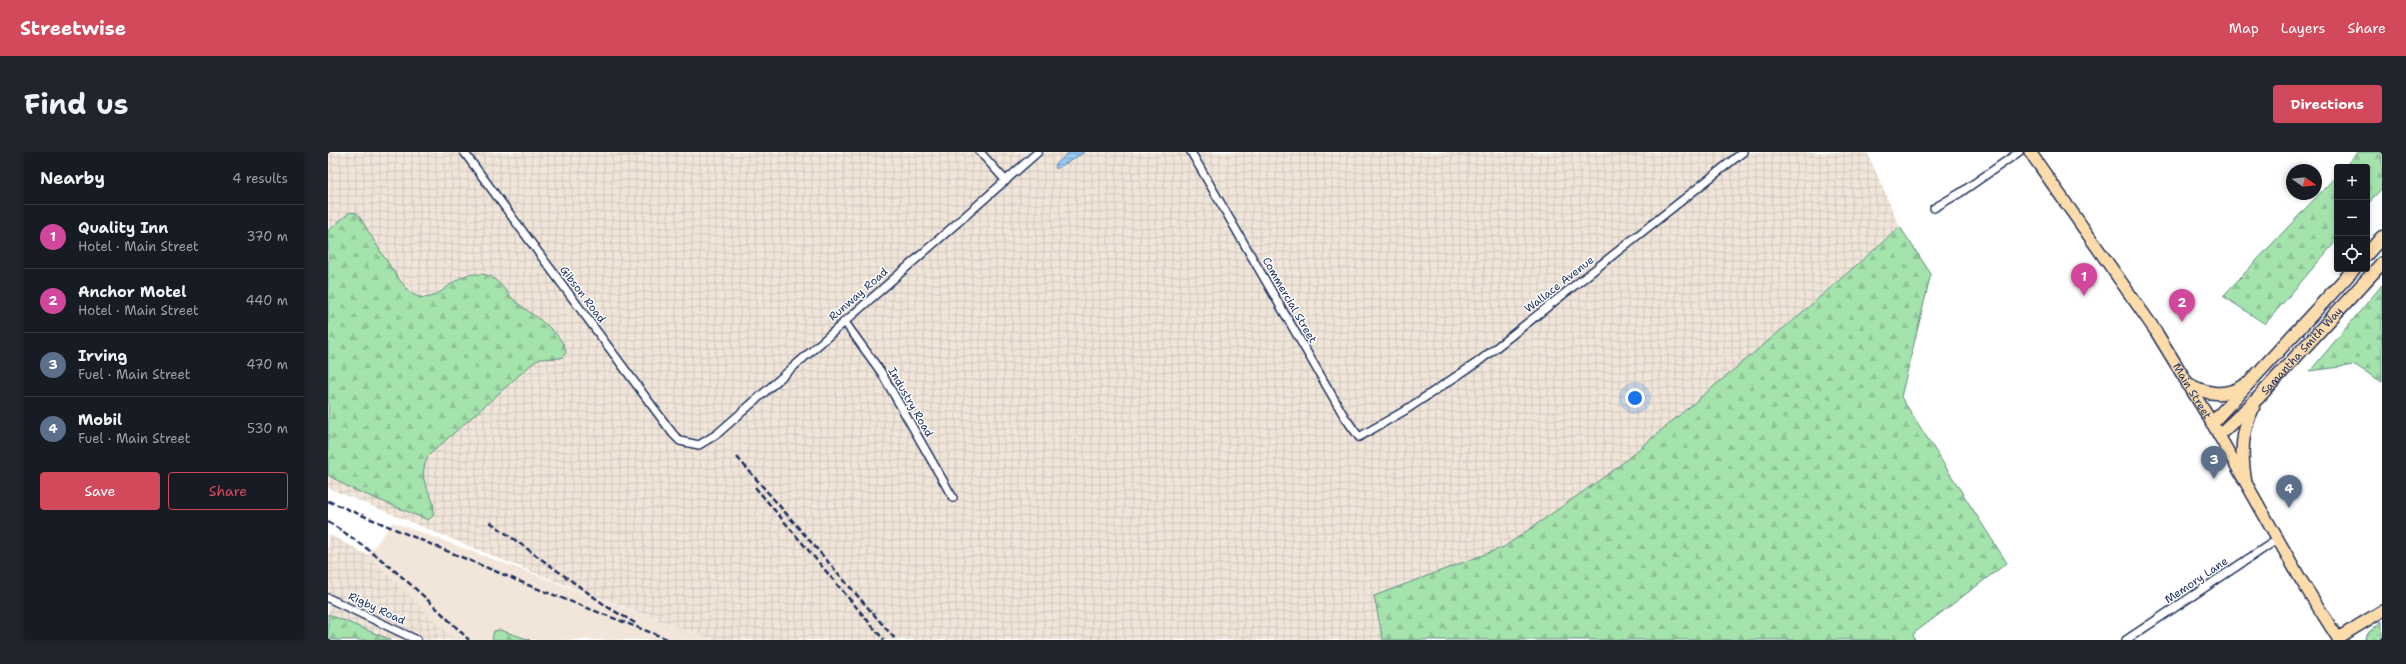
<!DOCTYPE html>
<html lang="en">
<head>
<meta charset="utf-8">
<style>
	:root { --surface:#171b24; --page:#20242c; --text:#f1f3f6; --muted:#9ea1a6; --line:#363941; --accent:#d1495b }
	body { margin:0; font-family:"Shantell Sans",sans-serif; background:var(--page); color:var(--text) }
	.controls { position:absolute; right:12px; top:12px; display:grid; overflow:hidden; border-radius:4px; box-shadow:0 2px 6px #0003 }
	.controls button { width:36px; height:36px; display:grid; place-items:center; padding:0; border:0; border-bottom:1px solid var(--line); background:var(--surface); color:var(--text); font:20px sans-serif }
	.compass { position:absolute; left:1958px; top:12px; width:36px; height:36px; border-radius:50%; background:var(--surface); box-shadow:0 2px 6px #0003; rotate:104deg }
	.you { position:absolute; left:1307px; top:246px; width:14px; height:14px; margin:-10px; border:3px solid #fff; border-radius:50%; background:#1a73e8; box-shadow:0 0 0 6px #1a73e833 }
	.badge { display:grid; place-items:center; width:26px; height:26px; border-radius:50%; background:var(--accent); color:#fff; font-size:13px; font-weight:700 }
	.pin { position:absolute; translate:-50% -33px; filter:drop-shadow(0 1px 2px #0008) }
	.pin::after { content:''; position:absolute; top:21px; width:14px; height:12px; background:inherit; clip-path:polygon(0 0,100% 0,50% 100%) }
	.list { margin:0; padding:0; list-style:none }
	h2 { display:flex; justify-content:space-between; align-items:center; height:52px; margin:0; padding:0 16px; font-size:17px }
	h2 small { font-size:13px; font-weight:400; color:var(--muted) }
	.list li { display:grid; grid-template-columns:26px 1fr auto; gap:12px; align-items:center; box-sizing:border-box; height:64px; padding:0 16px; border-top:1px solid var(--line) }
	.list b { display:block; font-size:15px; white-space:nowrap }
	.list p { margin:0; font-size:13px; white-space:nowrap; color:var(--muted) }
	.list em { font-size:13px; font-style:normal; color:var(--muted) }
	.actions { display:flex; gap:8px; padding:12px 16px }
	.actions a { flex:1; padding:9px 0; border:1px solid var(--accent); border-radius:4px; text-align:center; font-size:14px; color:var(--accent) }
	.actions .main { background:var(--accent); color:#fff }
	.icon { flex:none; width:22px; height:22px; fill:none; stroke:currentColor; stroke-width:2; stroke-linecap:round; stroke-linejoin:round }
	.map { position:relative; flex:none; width:2054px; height:488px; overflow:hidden; border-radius:4px }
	header { display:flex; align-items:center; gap:24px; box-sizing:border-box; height:56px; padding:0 20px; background:var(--accent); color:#fff }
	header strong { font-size:19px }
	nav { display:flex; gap:22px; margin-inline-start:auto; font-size:14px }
	.intro { display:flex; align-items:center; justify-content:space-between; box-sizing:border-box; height:96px; padding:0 24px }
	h1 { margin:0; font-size:28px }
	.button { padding:10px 18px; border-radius:4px; background:var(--accent); color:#fff; font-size:14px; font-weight:700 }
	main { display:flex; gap:24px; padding:0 24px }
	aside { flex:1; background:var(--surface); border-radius:4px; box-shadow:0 2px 6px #0003 }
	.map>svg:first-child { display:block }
	.built { fill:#f2e6da }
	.industrial { fill:url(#industrial-grid) }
	.grass { fill:url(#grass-dots); stroke:#608984 }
	.forest { fill:url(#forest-firs); stroke:#608984 }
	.water { fill:url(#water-rules); stroke:#678db9 }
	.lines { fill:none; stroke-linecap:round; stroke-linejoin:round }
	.street-casing { stroke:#1b2f5e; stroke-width:10 }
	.primary-casing { stroke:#1b2f5e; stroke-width:14 }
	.highway-casing { stroke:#1b2f5e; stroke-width:15 }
	.street { stroke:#fff; stroke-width:7 }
	.primary { stroke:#fddcac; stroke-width:11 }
	.highway { stroke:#fddcac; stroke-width:12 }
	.rail { stroke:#1b2f5e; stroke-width:2.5; stroke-dasharray:6 3; stroke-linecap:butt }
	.labels { text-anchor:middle; stroke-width:3; stroke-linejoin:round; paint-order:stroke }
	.street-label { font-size:11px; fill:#1b2f5e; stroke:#fff }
</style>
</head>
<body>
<header>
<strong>Streetwise</strong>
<nav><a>Map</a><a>Layers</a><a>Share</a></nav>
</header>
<div class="intro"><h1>Find us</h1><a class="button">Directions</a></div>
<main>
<aside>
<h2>Nearby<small>4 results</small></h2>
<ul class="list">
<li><span class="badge" style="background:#d1479c">1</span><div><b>Quality Inn</b><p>Hotel · Main Street</p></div><em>370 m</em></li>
<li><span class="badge" style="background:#d1479c">2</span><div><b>Anchor Motel</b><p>Hotel · Main Street</p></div><em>440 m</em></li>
<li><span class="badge" style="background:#5c6f8a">3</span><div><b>Irving</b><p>Fuel · Main Street</p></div><em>470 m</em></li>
<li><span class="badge" style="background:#5c6f8a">4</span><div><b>Mobil</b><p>Fuel · Main Street</p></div><em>530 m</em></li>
</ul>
<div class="actions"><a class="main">Save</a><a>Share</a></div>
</aside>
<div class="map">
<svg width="2054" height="488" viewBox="0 0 2054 488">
	<defs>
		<pattern id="industrial-grid" width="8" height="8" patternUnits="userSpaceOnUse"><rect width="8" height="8" fill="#f2e6da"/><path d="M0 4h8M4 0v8" fill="none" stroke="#cfc6be"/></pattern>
		<pattern id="grass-dots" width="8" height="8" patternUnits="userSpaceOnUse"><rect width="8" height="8" fill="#a4e3ab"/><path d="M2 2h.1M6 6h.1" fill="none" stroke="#8dc396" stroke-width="1.8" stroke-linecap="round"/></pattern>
		<pattern id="forest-firs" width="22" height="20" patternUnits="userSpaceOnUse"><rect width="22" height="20" fill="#a4e3ab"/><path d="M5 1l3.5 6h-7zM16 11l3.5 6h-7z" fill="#8dc396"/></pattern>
		<pattern id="water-rules" width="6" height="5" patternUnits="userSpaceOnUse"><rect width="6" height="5" fill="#9acbf6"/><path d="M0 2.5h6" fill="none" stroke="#7da5ca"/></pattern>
	</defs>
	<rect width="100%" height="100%" fill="#fff"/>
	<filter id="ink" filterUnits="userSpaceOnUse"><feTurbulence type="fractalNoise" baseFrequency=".025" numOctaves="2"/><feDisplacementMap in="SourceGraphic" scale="8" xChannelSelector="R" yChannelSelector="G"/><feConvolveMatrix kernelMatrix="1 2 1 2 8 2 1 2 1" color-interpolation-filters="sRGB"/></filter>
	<g filter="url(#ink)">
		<path class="built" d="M65 370 359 479 389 488H127L40 403Z"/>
		<path class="industrial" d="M0 0H1539L1572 75 1477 158 1286 318 1176 395 1046 444 1055 488H389L359 479 214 424 0 336Z
			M0 382 40 403 127 488H0Z"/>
		<path class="grass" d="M2054 469V488H2036L2041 480Z"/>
		<path class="forest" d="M2030 0H2054V36L2039 53V15H2016Z
			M2009 23V88L1937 172 1895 144Z
			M22 60 29 61C39 76 73 137 86 143 111 155 123 122 146 122 150 122 155 122 159 123 169 126 178 140 186 148 200 161 236 180 238 201L233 206 212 207 205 211 100 304C86 335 110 339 105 364L100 368 22 336 0 323V79Z
			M1572 75 1603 122 1573 245 1679 411 1585 482 1587 488H1055L1046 444 1176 395 1286 318 1477 158Z
			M2054 133V230L2027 213 1982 219Z
			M0 462 63 488H0Z
			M172 478 202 488H166L164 486 166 479Z"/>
		<path class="water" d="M741 0H757L728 17 727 13Z"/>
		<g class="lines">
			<defs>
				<path id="street" d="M136 0 345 282 352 289 371 293 389 282 710 0
					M652 0 678 29
					M863 0 1016 264 1031 285 1076 259 1150 210 1415 0
					M1606 56 1632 41 1691 0
					M516 169 553 220 625 346
					M0 446 89 488
					M1798 488 1950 387"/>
				<g id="primary">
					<path id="s1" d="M1702 0 1827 178 1884 271 1973 428 2011 488"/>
					<path d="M2010 486 2054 459"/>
				</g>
				<g id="highway">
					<path d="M2039 102 2054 85"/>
					<path d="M1860 232C1877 242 1899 246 1916 233"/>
					<path d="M1884 271 2026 117"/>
					<path id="s2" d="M1891 283 1930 246 2054 111"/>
					<path d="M1917 328C1913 302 1913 280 1925 256"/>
				</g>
			</defs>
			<use href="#street" class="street-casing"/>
			<use href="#primary" class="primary-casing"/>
			<use href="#highway" class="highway-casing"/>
			<use href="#street" class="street"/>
			<use href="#primary" class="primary"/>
			<use href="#highway" class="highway"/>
			<path class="rail" d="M409 305 568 488
				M427 335 556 488
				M0 349 200 433 342 488
				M0 370C52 402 98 445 141 488
				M162 370 281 456 309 472"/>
		</g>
	</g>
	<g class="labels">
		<g class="street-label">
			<text transform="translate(1231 132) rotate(-38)" y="4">Wallace Avenue</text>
			<text transform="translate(255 142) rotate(53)" y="4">Gibson Road</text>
			<text transform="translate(530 142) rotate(-41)" y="4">Runway Road</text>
			<text transform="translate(962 148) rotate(60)" y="4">Commercial Street</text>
			<text dy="4" stroke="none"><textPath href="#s2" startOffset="118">Samantha Smith Way</textPath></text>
			<text dy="4" stroke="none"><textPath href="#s1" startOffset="289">Main Street</textPath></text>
			<text transform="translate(583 250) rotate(60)" y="4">Industry Road</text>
			<text transform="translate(1868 428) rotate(-34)" y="4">Memory Lane</text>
			<text transform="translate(49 456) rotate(25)" y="4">Rigby Road</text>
		</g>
	</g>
</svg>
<div class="controls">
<button>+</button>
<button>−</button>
<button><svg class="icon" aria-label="locate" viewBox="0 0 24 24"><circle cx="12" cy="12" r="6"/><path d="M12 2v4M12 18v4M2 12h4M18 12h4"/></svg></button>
</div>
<svg class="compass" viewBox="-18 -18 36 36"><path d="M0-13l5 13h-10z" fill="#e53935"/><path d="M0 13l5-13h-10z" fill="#9ea1a6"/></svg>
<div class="you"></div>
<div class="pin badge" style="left:1756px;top:144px;background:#d1479c">1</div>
<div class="pin badge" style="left:1854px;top:170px;background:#d1479c">2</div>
<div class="pin badge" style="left:1886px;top:327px;background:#5c6f8a">3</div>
<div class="pin badge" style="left:1961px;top:356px;background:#5c6f8a">4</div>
</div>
</main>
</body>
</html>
